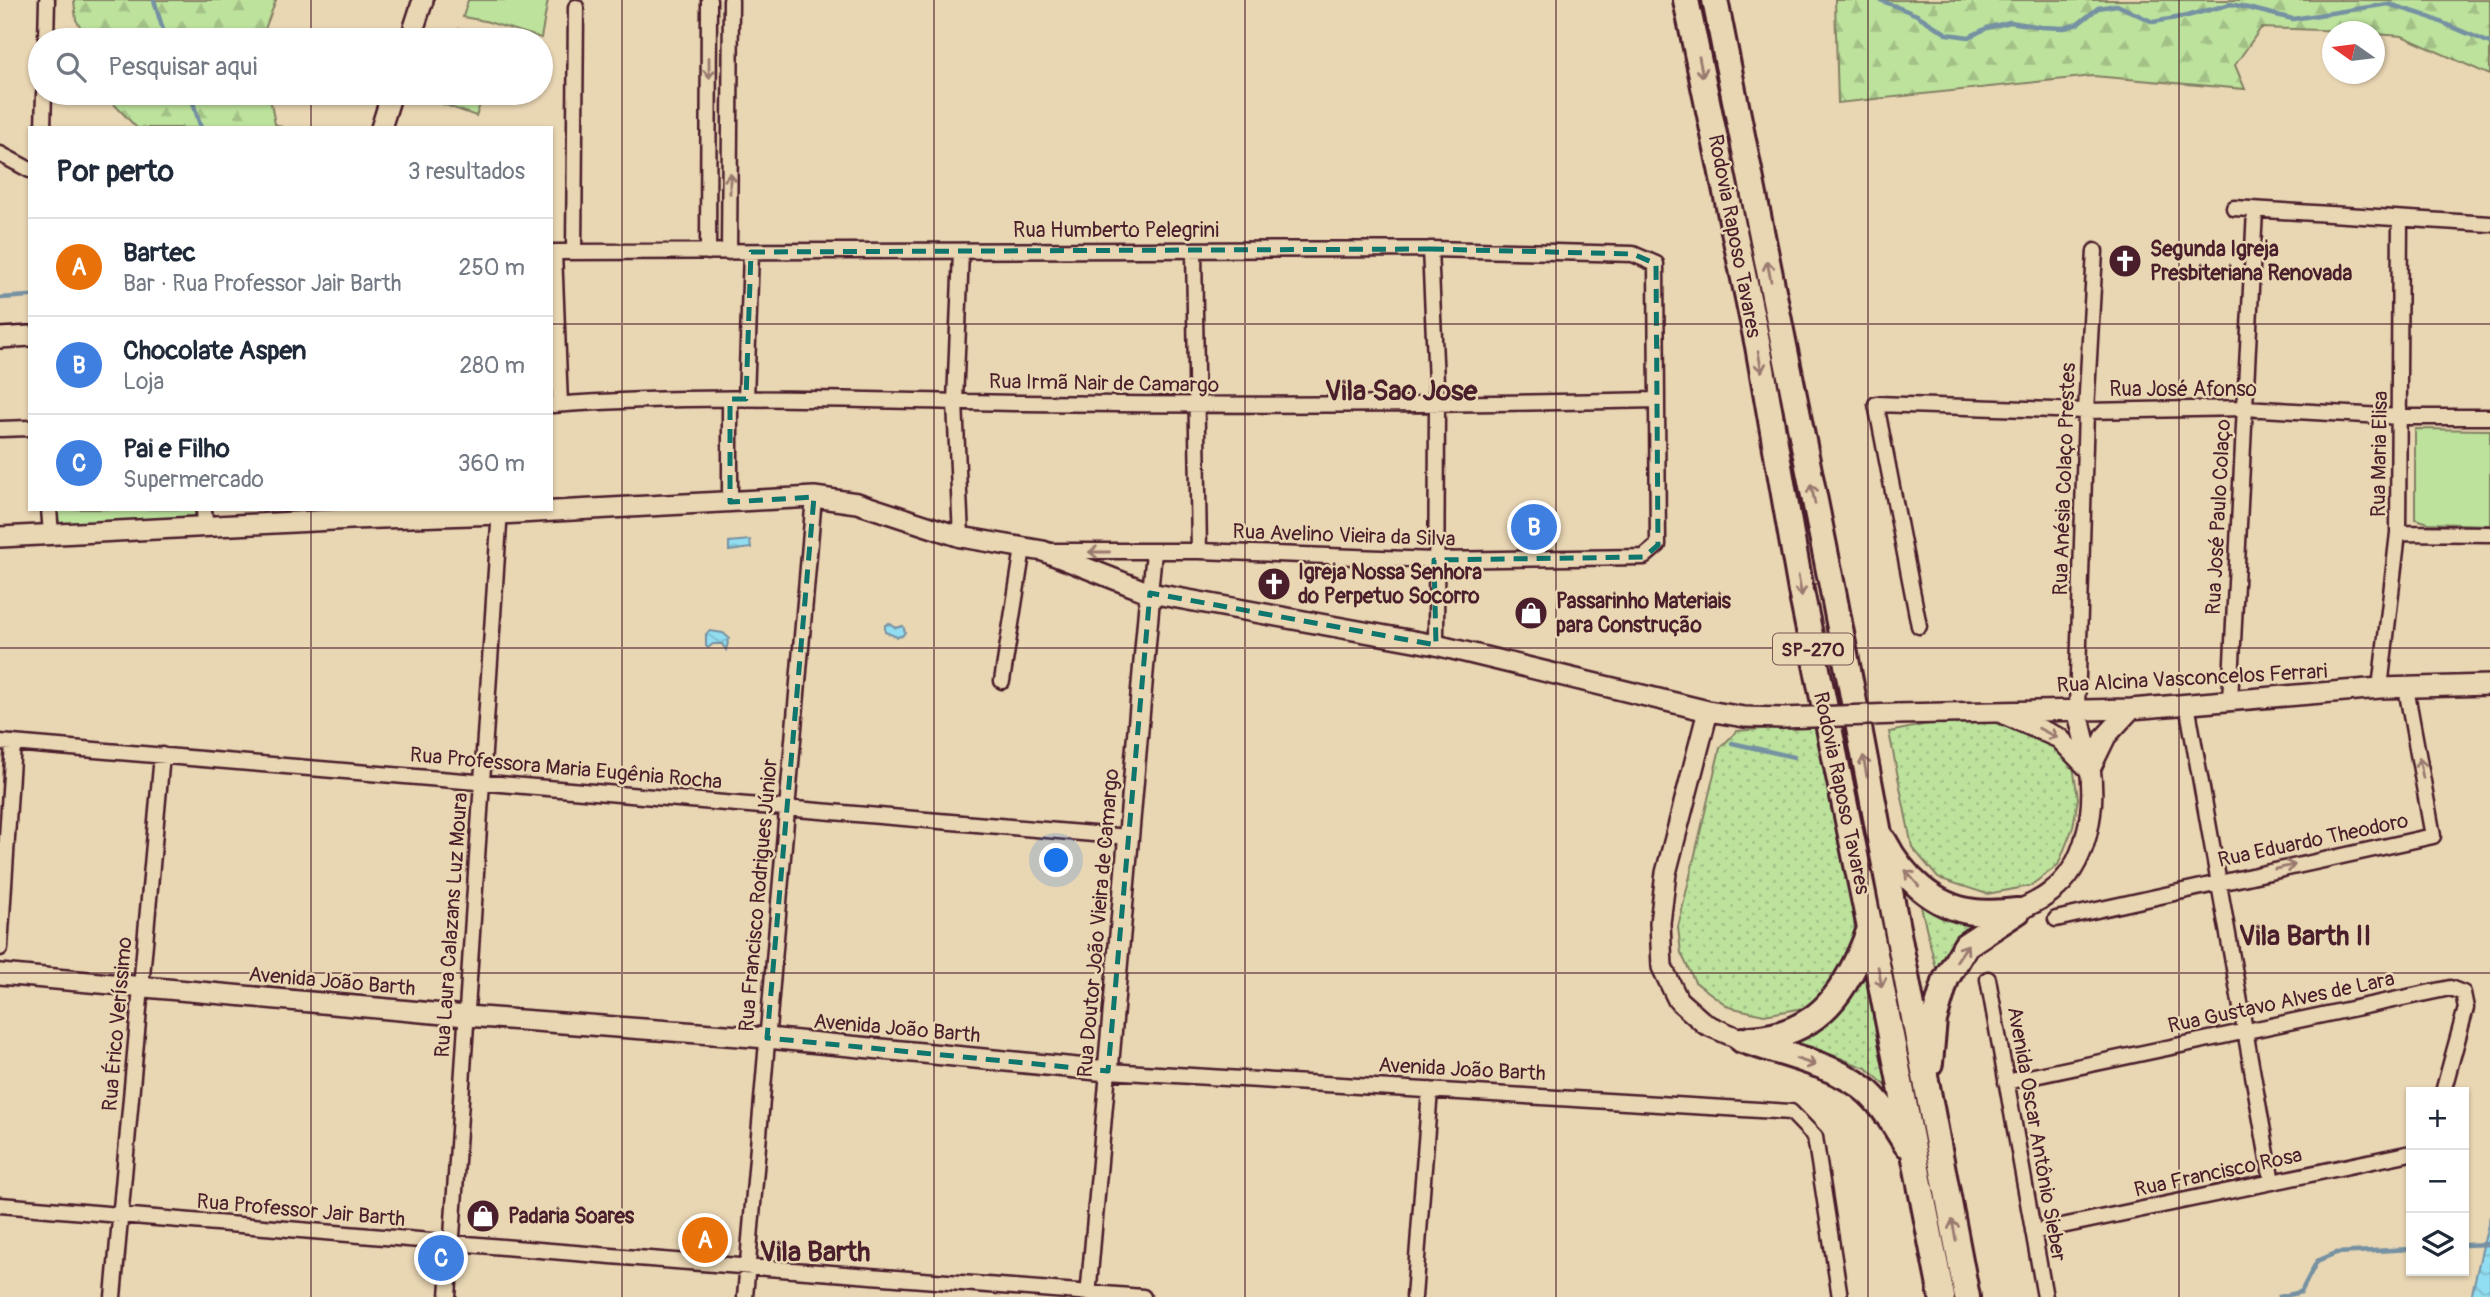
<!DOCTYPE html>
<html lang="pt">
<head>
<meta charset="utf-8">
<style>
	:root { --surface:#fff; --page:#f2f2f3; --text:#1f2937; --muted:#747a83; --line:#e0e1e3; --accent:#1a73e8 }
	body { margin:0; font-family:Pangolin,sans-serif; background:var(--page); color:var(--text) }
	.controls { position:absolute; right:21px; bottom:21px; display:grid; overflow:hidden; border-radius:0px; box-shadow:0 2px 5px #0004 }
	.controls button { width:63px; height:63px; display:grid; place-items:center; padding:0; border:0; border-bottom:2px solid var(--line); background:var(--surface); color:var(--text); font:35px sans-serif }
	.compass { position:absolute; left:2322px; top:21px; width:63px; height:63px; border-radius:50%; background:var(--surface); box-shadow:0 2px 5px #0004; rotate:284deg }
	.you { position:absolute; left:1057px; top:861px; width:24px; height:24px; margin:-18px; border:5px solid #fff; border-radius:50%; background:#1a73e8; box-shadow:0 0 0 10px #1a73e833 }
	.badge { display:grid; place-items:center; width:46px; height:46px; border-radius:50%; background:var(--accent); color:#fff; font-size:23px; font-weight:700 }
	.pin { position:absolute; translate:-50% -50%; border:4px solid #fff; box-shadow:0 2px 7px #0006 }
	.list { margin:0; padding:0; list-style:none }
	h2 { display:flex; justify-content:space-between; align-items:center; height:91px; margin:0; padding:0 28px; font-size:30px }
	h2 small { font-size:23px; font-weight:400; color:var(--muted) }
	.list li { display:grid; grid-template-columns:46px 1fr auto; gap:21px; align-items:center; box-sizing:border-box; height:98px; padding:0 28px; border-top:2px solid var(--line) }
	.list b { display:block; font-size:26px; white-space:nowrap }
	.list p { margin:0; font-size:23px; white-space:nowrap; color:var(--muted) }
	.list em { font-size:23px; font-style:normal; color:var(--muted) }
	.icon { flex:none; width:38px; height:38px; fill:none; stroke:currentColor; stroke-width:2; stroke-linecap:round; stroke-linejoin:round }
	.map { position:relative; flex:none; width:2490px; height:1297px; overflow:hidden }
	.search { position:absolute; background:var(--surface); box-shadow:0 2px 5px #0004; left:28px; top:28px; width:525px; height:77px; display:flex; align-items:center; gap:18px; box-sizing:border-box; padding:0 24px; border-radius:38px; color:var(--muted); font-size:26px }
	.panel { position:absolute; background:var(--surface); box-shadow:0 2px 5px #0004; left:28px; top:126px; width:525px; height:385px; border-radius:0px }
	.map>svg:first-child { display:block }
	.grass { fill:url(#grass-dots); stroke:#838064; stroke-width:2 }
	.forest { fill:url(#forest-firs); stroke:#838064; stroke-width:2 }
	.park { fill:#bce29c; stroke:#838064; stroke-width:2 }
	.water { fill:url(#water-waves); stroke:#7591a2; stroke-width:2 }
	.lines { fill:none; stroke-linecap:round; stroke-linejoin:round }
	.stream { stroke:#7591a2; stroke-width:4.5 }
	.street-casing { stroke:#4a1f2b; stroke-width:19 }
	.secondary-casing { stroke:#4a1f2b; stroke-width:24 }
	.highway-casing { stroke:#4a1f2b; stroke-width:30 }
	.street { stroke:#e9d6b3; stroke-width:14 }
	.secondary { stroke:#e9d6b3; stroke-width:19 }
	.highway { stroke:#e9d6b3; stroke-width:24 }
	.secondary-bridge-casing { stroke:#4a1f2b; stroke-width:24; stroke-linecap:butt }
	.secondary-bridge { stroke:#e9d6b3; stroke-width:19 }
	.oneway { stroke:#9a7a6f }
	.marked { fill:none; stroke:#0f766e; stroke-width:5; stroke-dasharray:14 9; stroke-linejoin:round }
	.grid { fill:none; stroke:#4a1f2b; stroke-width:2; stroke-opacity:0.55 }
	.labels { text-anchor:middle; stroke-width:5; stroke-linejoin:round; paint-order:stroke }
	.shield { fill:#e9d6b3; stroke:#7a5654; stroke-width:2 }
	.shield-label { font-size:19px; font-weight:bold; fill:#4a1f2b }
	.street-label { font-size:21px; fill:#4a1f2b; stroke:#e9d6b3 }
	.poi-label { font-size:21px; font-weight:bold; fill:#4a1f2b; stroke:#e9d6b3; text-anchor:start }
	.district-label { font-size:28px; font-weight:bold; fill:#4a1f2b; stroke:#e9d6b3 }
</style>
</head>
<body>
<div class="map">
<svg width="2490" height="1297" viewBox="0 0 2490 1297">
	<defs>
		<pattern id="grass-dots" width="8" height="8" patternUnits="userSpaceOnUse" patternTransform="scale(1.75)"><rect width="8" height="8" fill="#bce29c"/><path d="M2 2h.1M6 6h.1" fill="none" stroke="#a3c187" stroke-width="1.8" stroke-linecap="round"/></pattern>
		<pattern id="forest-firs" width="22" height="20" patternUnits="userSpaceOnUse" patternTransform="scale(1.75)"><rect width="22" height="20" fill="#bce29c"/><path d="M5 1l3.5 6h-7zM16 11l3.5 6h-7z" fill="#a3c187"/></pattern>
		<pattern id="water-waves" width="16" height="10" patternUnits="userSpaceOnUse" patternTransform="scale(1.75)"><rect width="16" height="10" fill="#91ddf1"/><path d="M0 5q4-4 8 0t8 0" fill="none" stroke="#7fbdcf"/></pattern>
	</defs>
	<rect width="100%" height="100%" fill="#e9d6b3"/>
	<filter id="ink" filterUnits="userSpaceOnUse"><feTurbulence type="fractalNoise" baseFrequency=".0143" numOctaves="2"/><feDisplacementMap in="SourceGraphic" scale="14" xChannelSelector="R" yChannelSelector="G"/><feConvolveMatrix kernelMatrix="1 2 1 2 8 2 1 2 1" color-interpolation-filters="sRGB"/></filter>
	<g filter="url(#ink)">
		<path class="grass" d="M1986 721 2027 730 2056 747 2073 766 2078 798 2073 827 2058 865 2030 886 1987 894 1938 878 1912 847 1889 732 1928 724Z
			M1822 724 1841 815 1857 947 1834 984 1809 1007 1764 1015 1729 1007 1695 982 1681 953 1678 927 1720 748 1737 731Z
			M1917 890 2001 916 1940 985Z
			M1876 962 1892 1091 1866 1068 1812 1047 1781 1039 1822 1023 1857 989Z"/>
		<path class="forest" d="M74 0H276L265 29 266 40H89L76 20Z
			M1835 0H2490V75L2402 36 2375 34 2374 32 2261 28 2235 65 2245 89 2093 76 1838 103Z
			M107 93H269L275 124 284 128H137L108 98Z"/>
		<path class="park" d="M468 0H548L541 38 485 21 463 17Z
			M459 29 491 40H455Z
			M437 93H484L476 116 434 101Z
			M2415 429 2490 430V525L2429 523 2415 519Z
			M57 509H195V517L59 527Z"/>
		<path class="water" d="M750 540 751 548 729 551V542Z
			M889 623 896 628 903 626 905 632 902 636 897 637 885 632V625Z
			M710 631 723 633 729 638 726 650 722 644H713L708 648 706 646V634Z
			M2490 1216V1297H2471Z"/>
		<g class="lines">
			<path class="stream" d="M154 0 166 40
				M1880 0 1917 15 1947 34 1969 37 1987 28 2010 22 2041 27 2064 28 2078 24 2098 8 2117 5 2153 22 2187 16 2231 4 2293 19 2388 4 2424 15 2490 43
				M190 93 201 128
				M0 298 30 296
				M1732 743 1794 757
				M2464 1245 2490 1244
				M2279 1297 2301 1292 2317 1261 2336 1253 2411 1249"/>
			<defs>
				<path id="street" d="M46 40 47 0
					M43 128 44 93
					M0 154 30 170
					M2234 208 2490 224
					M1430 249 1437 405 1436 645
					M574 252 576 7
					M708 252 709 0
					M729 252 731 0
					M961 252 955 402 961 537
					M1194 252 1199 551
					M746 399 751 252
					M560 404 554 252 1430 249 1633 254 1656 264 1658 545 1644 557 1434 560 1199 551H1053
					M553 405C709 393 867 401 1024 403 1235 406 1446 405 1657 400
					M0 429 30 428
					M730 502V399
					M49 509 51 534
					M204 509 205 526
					M2398 533 2490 534
					M1150 593 1154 552
					M1919 626 1876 404 2086 411 2245 408 2401 417H2490
					M1002 681 1023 548
					M2380 688 2398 533 2400 219
					M2230 701 2255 210
					M2187 704 2272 1182
					M2077 708 2086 411 2095 251
					M0 742 1129 837
					M2056 919 2433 836 2406 688
					M0 948 13 743
					M1988 979 2045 1297
					M2006 1082 2450 988 2463 993 2466 1008 2443 1092
					M0 1205 611 1256 1143 1297
					M2033 1232 2411 1153
					M113 1297 162 755
					M448 1297 500 509
					M745 1297 814 497
					M1088 1297 1108 1071 1791 1112 1815 1137 1840 1297
					M1414 1297 1430 1090"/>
				<path id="secondary" d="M410 40 423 0
					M381 128 392 93
					M0 338 30 336
					M0 537 352 519 500 514 814 497 857 503 961 537 1043 551 1150 593 1436 645 1708 711 1744 717 1783 718
					M1708 711 1666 873 1660 923 1662 967 1678 1000 1705 1024 1742 1040
					M1897 714 2131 709 2380 688 2490 685
					M2004 714 2059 738 2089 769
					M2090 769 2106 736 2131 709
					M2018 911C2029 905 2042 900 2051 892 2087 866 2096 809 2090 767 2087 747 2081 728 2077 708
					M0 974 466 1016 767 1038 1108 1071 1150 593"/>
				<path id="highway" d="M1686 0 1758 346 1801 591 1870 928 1942 1297
					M1715 0 1833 591 1967 1297
					M1884 841C1902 876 1933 907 1974 912 1988 914 2003 912 2017 911
					M1750 1039C1820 1035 1848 989 1870 929
					M1742 1040C1779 1053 1832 1064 1863 1088 1882 1103 1894 1125 1906 1144
					M1930 1063 1934 1020 1946 979 1966 945 2018 911"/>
			</defs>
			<use href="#street" class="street-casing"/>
			<use href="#secondary" class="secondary-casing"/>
			<use href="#highway" class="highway-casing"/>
			<use href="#street" class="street"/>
			<use href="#secondary" class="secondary"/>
			<use href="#highway" class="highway"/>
			<defs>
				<path id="secondary-bridge" d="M1783 718 1897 714"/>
			</defs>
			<use href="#secondary-bridge" class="secondary-bridge-casing"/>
			<use href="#secondary-bridge" class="secondary-bridge"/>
		</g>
		<defs><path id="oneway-shaft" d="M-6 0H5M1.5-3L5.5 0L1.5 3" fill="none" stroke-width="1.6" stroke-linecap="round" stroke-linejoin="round" transform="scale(1.75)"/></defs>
		<g class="oneway">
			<use href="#oneway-shaft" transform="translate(1701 67) rotate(79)"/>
			<use href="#oneway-shaft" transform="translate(709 68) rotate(90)"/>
			<use href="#oneway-shaft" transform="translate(730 183) rotate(-90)"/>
			<use href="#oneway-shaft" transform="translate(1769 271) rotate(-101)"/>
			<use href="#oneway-shaft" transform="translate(1760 362) rotate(80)"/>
			<use href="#oneway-shaft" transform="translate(1813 494) rotate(-101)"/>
			<use href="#oneway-shaft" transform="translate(1099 552) rotate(-180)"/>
			<use href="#oneway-shaft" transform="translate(1800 586) rotate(80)"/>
			<use href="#oneway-shaft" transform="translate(2048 733) rotate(27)"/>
			<use href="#oneway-shaft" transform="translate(1865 766) rotate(-100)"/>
			<use href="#oneway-shaft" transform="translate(2421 768) rotate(-101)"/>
			<use href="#oneway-shaft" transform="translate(2285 867) rotate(-12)"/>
			<use href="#oneway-shaft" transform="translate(1912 878) rotate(-130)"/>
			<use href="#oneway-shaft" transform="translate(1962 953) rotate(-56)"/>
			<use href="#oneway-shaft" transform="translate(1880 977) rotate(79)"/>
			<use href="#oneway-shaft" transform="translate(1806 1062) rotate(19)"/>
			<use href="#oneway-shaft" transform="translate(1954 1230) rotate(-101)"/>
		</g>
	</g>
	<path class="marked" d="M1430 249 1633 254 1656 264 1658 545 1644 557 1434 560 1436 645 1150 593 1108 1071 767 1038 814 497 730 502V399H746L751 252Z"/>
	<path class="grid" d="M311 0V40M622 0V1297M934 0V1297M1245 0V1297M1556 0V1297M1868 0V1297M2179 0V1297M311 93V128M0 324H30M551 324H2490M311 509V1297M0 648H2490M0 973H2490"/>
	<defs>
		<symbol id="church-disc" viewBox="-11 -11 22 22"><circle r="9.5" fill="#4a1f2b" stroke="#e9d6b3"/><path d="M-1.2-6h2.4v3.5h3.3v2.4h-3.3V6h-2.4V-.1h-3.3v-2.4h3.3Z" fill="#fff"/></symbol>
		<symbol id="shop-disc" viewBox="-11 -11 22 22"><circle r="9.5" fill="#4a1f2b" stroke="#e9d6b3"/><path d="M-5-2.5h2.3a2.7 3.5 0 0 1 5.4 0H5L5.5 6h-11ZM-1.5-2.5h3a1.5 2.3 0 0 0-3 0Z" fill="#fff"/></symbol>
	</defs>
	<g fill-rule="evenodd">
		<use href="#church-disc" x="2106" y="242" width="38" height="38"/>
		<use href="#church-disc" x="1255" y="565" width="38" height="38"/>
		<use href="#shop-disc" x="1512" y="594" width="38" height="38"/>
		<use href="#shop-disc" x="464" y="1197" width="38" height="38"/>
	</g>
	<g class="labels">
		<rect class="shield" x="1773" y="633.5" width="80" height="31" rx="5"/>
		<g class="shield-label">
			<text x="1813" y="656">SP-270</text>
		</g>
		<g class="street-label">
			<text x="1116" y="237">Rua Humberto Pelegrini</text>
			<text transform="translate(1735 236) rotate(79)" y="7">Rodovia Raposo Tavares</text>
			<text transform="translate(1104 383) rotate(1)" y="7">Rua Irmã Nair de Camargo</text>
			<text x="2183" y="396">Rua José Afonso</text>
			<text transform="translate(2379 454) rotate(-89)" y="7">Rua Maria Elisa</text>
			<text transform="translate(2064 479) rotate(-88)" y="7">Rua Anésia Colaço Prestes</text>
			<text transform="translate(2218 517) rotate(-87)" y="7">Rua José Paulo Colaço</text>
			<text transform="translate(1344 535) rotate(2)" y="7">Rua Avelino Vieira da Silva</text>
			<text transform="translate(2192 678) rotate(-3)" y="7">Rua Alcina Vasconcelos Ferrari</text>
			<text transform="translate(566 768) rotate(5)" y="7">Rua Professora Maria Eugênia Rocha</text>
			<text transform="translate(1842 793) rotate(78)" y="7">Rodovia Raposo Tavares</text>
			<text transform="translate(2313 840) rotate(-12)" y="7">Rua Eduardo Theodoro</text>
			<text transform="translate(758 895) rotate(-85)" y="7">Rua Francisco Rodrigues Júnior</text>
			<text transform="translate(1098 923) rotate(-85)" y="7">Rua Doutor João Vieira de Camargo</text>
			<text transform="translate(451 925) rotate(-86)" y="7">Rua Laura Calazans Luz Moura</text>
			<text transform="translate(332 981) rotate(5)" y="7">Avenida João Barth</text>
			<text transform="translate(2281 1002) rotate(-12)" y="7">Rua Gustavo Alves de Lara</text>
			<text transform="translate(117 1024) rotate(-85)" y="7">Rua Érico Veríssimo</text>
			<text transform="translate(897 1028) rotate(5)" y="7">Avenida João Barth</text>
			<text transform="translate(1462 1069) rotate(3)" y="7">Avenida João Barth</text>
			<text transform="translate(2037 1134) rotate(80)" y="7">Avenida Oscar Antônio Sieber</text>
			<text transform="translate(2218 1172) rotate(-12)" y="7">Rua Francisco Rosa</text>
			<text transform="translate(301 1210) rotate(5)" y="7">Rua Professor Jair Barth</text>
		</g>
		<g class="poi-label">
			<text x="2150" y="256">Segunda Igreja<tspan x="2150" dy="24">Presbiteriana Renovada</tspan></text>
			<text x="1298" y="579">Igreja Nossa Senhora<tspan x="1298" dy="24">do Perpetuo Socorro</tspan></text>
			<text x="1556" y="608">Passarinho Materiais<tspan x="1556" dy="24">para Construção</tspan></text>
			<text x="508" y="1223">Padaria Soares</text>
		</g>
		<g class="district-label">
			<text x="1401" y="400">Vila Sao Jose</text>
			<text x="2305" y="945">Vila Barth II</text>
			<text x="815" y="1261">Vila Barth</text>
		</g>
	</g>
</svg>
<div class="controls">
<button>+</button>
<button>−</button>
<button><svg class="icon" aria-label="layers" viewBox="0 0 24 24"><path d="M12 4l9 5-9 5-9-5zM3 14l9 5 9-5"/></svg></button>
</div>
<svg class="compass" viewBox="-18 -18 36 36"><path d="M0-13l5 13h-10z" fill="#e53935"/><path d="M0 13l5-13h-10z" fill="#747a83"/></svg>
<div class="you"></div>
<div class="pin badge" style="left:705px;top:1240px;background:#e8710a">A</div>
<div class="pin badge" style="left:1534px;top:527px;background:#3f7fe0">B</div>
<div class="pin badge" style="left:441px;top:1258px;background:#3f7fe0">C</div>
<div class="search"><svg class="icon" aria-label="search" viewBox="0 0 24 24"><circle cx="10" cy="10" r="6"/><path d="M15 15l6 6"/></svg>Pesquisar aqui</div>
<section class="panel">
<h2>Por perto<small>3 resultados</small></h2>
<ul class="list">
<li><span class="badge" style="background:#e8710a">A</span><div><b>Bartec</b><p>Bar · Rua Professor Jair Barth</p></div><em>250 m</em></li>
<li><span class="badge" style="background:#3f7fe0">B</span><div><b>Chocolate Aspen</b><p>Loja</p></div><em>280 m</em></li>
<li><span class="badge" style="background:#3f7fe0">C</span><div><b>Pai e Filho</b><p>Supermercado</p></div><em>360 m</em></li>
</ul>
</section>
</div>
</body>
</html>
